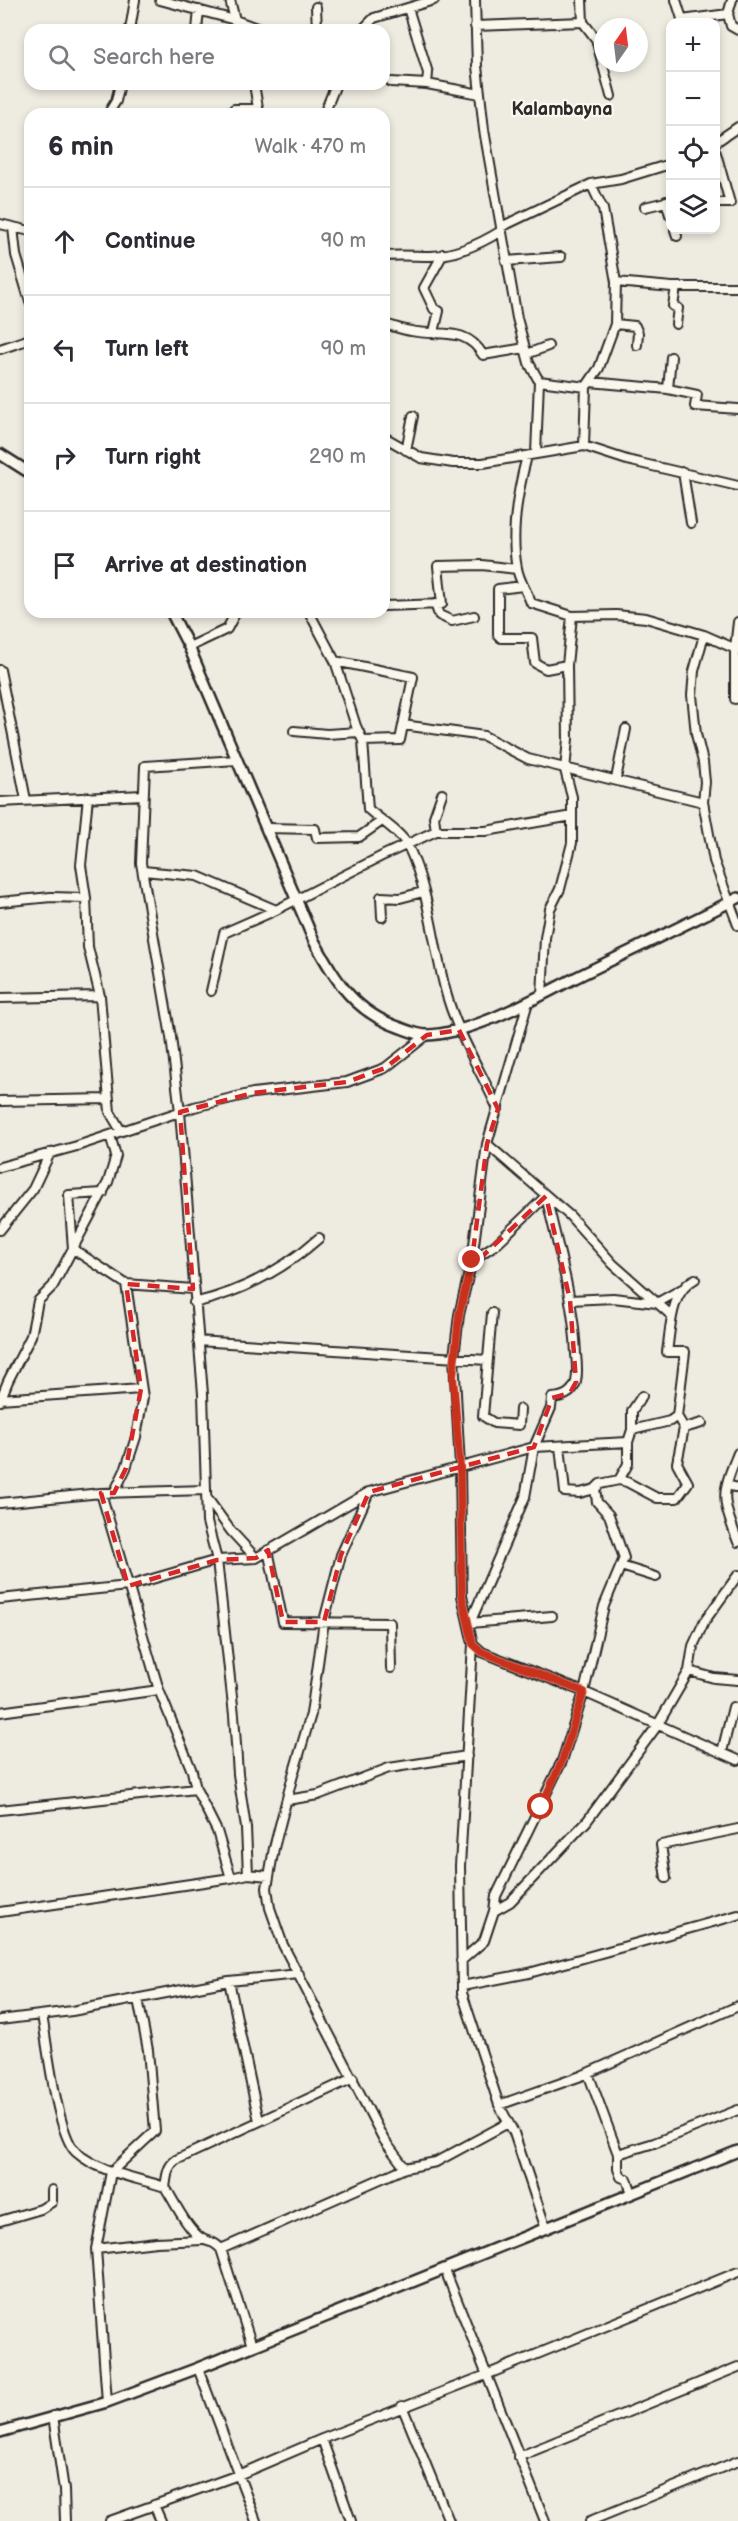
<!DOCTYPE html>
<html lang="en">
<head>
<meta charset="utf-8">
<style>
	:root { --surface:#fff; --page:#f2f2f3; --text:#2b2b33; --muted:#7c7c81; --line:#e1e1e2 }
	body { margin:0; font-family:"Balsamiq Sans",sans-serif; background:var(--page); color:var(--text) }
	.controls { position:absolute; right:18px; top:18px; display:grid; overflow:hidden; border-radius:12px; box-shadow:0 3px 9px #0003 }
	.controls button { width:54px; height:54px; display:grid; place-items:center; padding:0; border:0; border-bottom:2px solid var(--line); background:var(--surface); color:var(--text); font:30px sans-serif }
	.compass { position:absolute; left:594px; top:18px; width:54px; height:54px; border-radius:50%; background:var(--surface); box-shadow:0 3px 9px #0003; rotate:14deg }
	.stop { position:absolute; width:18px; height:18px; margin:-14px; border:4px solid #c8321e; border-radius:50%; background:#fff }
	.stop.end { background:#c8321e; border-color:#fff; box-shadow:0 2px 6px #0008 }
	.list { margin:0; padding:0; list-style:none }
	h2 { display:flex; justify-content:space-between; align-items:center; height:78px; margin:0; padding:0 24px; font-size:26px }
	h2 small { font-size:20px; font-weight:400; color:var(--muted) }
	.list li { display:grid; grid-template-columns:39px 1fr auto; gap:18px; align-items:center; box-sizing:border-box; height:108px; padding:0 24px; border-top:2px solid var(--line) }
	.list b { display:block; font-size:22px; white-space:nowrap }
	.list em { font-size:20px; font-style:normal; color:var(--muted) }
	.icon { flex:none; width:33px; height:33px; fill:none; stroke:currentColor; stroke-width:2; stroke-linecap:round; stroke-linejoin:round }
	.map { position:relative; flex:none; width:738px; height:2521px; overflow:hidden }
	.search { position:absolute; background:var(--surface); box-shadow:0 3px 9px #0003; left:24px; top:24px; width:366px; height:66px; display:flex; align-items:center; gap:15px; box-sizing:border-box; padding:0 21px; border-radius:18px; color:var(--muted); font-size:22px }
	.panel { position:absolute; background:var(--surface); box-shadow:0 3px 9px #0003; left:24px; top:108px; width:366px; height:510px; border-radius:18px }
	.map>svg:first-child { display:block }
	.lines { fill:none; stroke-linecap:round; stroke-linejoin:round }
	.minor-casing { stroke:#2b2b2b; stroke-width:12 }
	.tertiary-casing { stroke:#2b2b2b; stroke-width:14 }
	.minor { stroke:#fbf7ec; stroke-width:8 }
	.tertiary { stroke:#fbf7ec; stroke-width:9 }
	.route { stroke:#c8321e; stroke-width:8 }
	.marked { fill:none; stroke:#d62828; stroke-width:4.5; stroke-dasharray:12 8; stroke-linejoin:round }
	.labels { text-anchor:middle; stroke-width:4.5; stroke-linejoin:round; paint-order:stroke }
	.quarter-label { font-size:18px; font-weight:bold; fill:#2b2b2b; stroke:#fbf7ec }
</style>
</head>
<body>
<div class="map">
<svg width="738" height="2521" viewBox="0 0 738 2521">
	<rect width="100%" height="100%" fill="#eeebe0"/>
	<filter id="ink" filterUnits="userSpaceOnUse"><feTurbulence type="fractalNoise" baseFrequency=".0167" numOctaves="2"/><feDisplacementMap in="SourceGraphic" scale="12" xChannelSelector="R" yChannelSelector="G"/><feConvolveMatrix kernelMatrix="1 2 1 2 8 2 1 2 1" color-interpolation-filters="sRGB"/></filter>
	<g filter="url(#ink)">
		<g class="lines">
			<defs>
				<path id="minor" d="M160 0 235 20 262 30
					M230 0 235 20
					M475 0 477 66 484 130 517 318 529 363 539 381 536 453
					M582 0 583 22 596 39 611 96
					M676 0 683 22
					M732 0 728 14 731 26 738 30
					M316 7 317 30
					M408 8 428 73 427 84 480 94
					M682 20 728 14
					M475 26 583 22
					M130 30 135 0
					M197 30 199 10
					M362 30 374 18 434 0
					M391 82 427 84
					M254 84 259 114
					M234 109H258
					M108 114 116 101 120 84
					M324 114 336 84
					M716 142 738 127
					M716 153 730 203H716
					M666 201 670 215
					M645 207 670 201
					M0 224 30 231
					M13 227 16 255 30 302
					M501 227 591 184 621 179 670 164
					M675 230 677 236
					M384 256C400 255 415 256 431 256 457 255 480 244 501 231
					M506 261 561 257
					M616 282 672 287H738
					M384 324C393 326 402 330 411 331 439 337 465 325 483 355L525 348
					M615 324 635 326 638 333 637 345
					M676 324 678 308 673 306 676 287
					M434 332 439 311 434 309 424 288 443 254
					M0 349 30 339
					M527 354 548 346
					M539 381 586 387
					M590 382 668 389 697 395 695 406 738 409
					M668 389 671 357
					M384 437 421 458 453 463H483L584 446 627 460 738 486
					M584 446 586 387 599 368 615 324 616 282 603 209 591 184
					M406 450 413 416
					M527 456C518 490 510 533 517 568 519 581 527 591 531 603L572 616 616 615 646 618 704 635 738 650
					M683 472 691 523
					M523 586 498 589V635L501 638H532L535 663 546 669 567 665
					M435 604 439 615 452 621 474 616
					M384 606 442 604 438 566 482 565 517 569
					M309 612 335 661 356 726 363 741 368 809C379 819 402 833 408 846 430 892 433 947 447 996 458 1034 481 1072 498 1109
					M704 635 694 671 692 695 696 734 703 762 705 782 703 802 714 861 738 925
					M189 647 227 629 236 612
					M335 661 413 677 400 740 363 741
					M0 670 26 800
					M735 699V648L738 622
					M403 725 484 736 528 759 703 802
					M294 731 327 734 359 732
					M237 760 145 766 141 863 171 1037 180 1112 203 1394 207 1522 217 1560 234 1715 238 1774 246 1828 248 1874 269 1876
					M616 779 626 729
					M88 797 81 865 86 898 88 947 100 996 110 1112 121 1131
					M0 802 143 795
					M266 828 315 829 317 838 359 837 382 821
					M436 831 434 817 442 794
					M143 871 197 876 276 910 384 855 436 831H486L572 816
					M0 902 51 897 86 898
					M382 917 381 897 400 898 423 892
					M211 991 224 933 276 910
					M542 995 545 938 550 909 560 889 572 843V797L565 770 568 739 567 665 572 616
					M0 998 100 996
					M528 1002 487 1144 472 1260 459 1315 454 1357 460 1467 462 1596 473 1644 460 1866 462 1986V1993L499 2105 514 2133 546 2229
					M0 1101 109 1099
					M487 1144 570 1216 613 1264 672 1316
					M0 1167 77 1146 194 1107 253 1093 347 1082 385 1068 427 1035
					M103 1193 69 1195 73 1249 126 1284 143 1397 136 1437 126 1468 114 1493
					M546 1196C558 1248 574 1301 576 1354 577 1363 578 1373 576 1382 572 1394 563 1397 552 1398L551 1408 534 1447 525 1497 470 1623 552 1616
					M0 1230 33 1189 50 1153
					M472 1260 495 1245 546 1196
					M126 1284 193 1289
					M570 1300 613 1298 657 1303 682 1289
					M194 1303C241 1292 283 1270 319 1238
					M492 1313 483 1416 494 1423 519 1425 520 1409
					M198 1341 487 1360
					M0 1399 141 1389
					M0 1401 8 1381 31 1336 38 1301 53 1286 108 1182 116 1156 110 1135
					M684 1428 702 1423
					M632 1430V1411L642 1396
					M560 1446 565 1492 580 1493 595 1489 600 1484 619 1480 627 1482 657 1498H677L688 1483 677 1463 684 1428 677 1416 685 1352H667C671 1327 670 1292 695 1279
					M738 1453C720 1496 722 1499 738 1542
					M619 1480 628 1464V1442L632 1430 670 1421 677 1416
					M727 1485 738 1488
					M369 1492 341 1555 324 1621 311 1714 293 1775 274 1848 267 1888 270 1908 283 1945 384 2140 405 2168
					M101 1493 159 1690 192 1771 196 1789 217 1831 231 1878 248 1874
					M207 1498 231 1531 256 1558
					M0 1503 101 1493 206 1490
					M268 1550 283 1622 390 1623 391 1668
					M621 1566 656 1577
					M0 1599 128 1586 217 1560 256 1558 369 1492 534 1447 628 1442
					M473 1644 482 1652 584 1692 738 1760
					M689 1671 714 1678 738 1680
					M0 1712 159 1690
					M722 1752 733 1707
					M287 1800 318 1795 389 1768 467 1756
					M0 1810 196 1789
					M666 1878 661 1845 738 1829
					M494 1911 510 1902 587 1821 657 1726 689 1671 693 1646 704 1622 738 1575
					M0 1912 231 1878
					M461 1961 484 1941 494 1911 496 1896 562 1761 584 1692 604 1606 624 1558 609 1515 597 1502 595 1489
					M229 1981 259 2121
					M462 1986 529 1973 738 1915
					M42 2015C47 2043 57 2135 76 2152 100 2173 135 2177 165 2187 174 2201 187 2229 201 2238 210 2244 212 2239 221 2249L252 2346
					M0 2020 72 2011 229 1981 299 1974
					M588 2073 618 2154 654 2143 738 2110
					M499 2105 581 2076 738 2006
					M618 2154V2169L621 2177 627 2179 632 2193
					M165 2187C167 2176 167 2166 176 2160L353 2078
					M0 2221 41 2209 52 2202V2190
					M96 2249 156 2242 203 2240
					M221 2249 405 2168 436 2162 508 2123
					M445 2270 545 2521
					M198 2368 256 2521
					M107 2402 96 2249 111 2172 155 2131 148 2050 138 1999
					M402 2406 449 2521
					M53 2416 64 2490 65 2521
					M322 2439 351 2521
					M518 2457 738 2367
					M154 2505 161 2521
					M110 2521 238 2475 322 2439 486 2375 738 2272
					M590 2521 738 2461"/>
				<path id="tertiary" d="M0 454 30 473
					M171 612 189 647 314 941C337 982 354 1012 401 1028 409 1031 418 1035 427 1035 476 1033 535 998 579 976 632 950 685 925 738 898
					M0 2432 107 2402 198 2368 738 2151"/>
			</defs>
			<use href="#minor" class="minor-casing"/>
			<use href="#tertiary" class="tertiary-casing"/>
			<use href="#minor" class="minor"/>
			<use href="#tertiary" class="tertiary"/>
		</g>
	</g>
	<g class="lines" filter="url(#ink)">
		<path class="route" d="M472 1260 459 1315 453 1376 460 1467 462 1596 473 1644 482 1652 584 1692 562 1761 541 1807"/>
	</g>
	<path class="marked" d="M459 1030 498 1109 487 1144 471 1267 546 1196 570 1300 576 1382 570 1393 552 1398 534 1447 369 1492 341 1555 324 1622H283L268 1550 256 1558 217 1560 128 1586 101 1493H114L126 1468 141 1389 126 1284 193 1289 180 1112 253 1093 347 1082 385 1068 427 1035Z"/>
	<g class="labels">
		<g class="quarter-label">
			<text x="562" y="115">Kalambayna</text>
		</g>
	</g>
</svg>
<div class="controls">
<button>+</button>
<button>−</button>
<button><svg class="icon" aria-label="locate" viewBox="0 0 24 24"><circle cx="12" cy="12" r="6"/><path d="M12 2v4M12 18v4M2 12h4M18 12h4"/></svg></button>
<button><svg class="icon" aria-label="layers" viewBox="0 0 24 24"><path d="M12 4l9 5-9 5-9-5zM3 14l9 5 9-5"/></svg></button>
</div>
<svg class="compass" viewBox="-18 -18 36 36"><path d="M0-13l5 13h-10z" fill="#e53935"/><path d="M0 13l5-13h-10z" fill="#7c7c81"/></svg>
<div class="stop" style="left:541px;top:1807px"></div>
<div class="stop end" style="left:472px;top:1260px"></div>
<div class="search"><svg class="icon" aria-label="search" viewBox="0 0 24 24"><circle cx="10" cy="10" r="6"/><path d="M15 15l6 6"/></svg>Search here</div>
<section class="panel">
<h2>6 min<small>Walk · 470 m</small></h2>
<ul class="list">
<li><svg class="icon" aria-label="ahead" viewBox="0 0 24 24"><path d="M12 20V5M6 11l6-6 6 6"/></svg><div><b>Continue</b></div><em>90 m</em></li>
<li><svg class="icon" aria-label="left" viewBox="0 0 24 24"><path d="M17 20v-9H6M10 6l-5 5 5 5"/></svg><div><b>Turn left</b></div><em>90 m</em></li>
<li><svg class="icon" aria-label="right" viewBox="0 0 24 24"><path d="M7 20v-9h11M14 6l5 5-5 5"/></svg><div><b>Turn right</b></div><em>290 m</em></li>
<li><svg class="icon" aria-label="arrive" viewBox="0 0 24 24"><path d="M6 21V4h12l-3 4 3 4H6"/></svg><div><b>Arrive at destination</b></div></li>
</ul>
</section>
</div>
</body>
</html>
